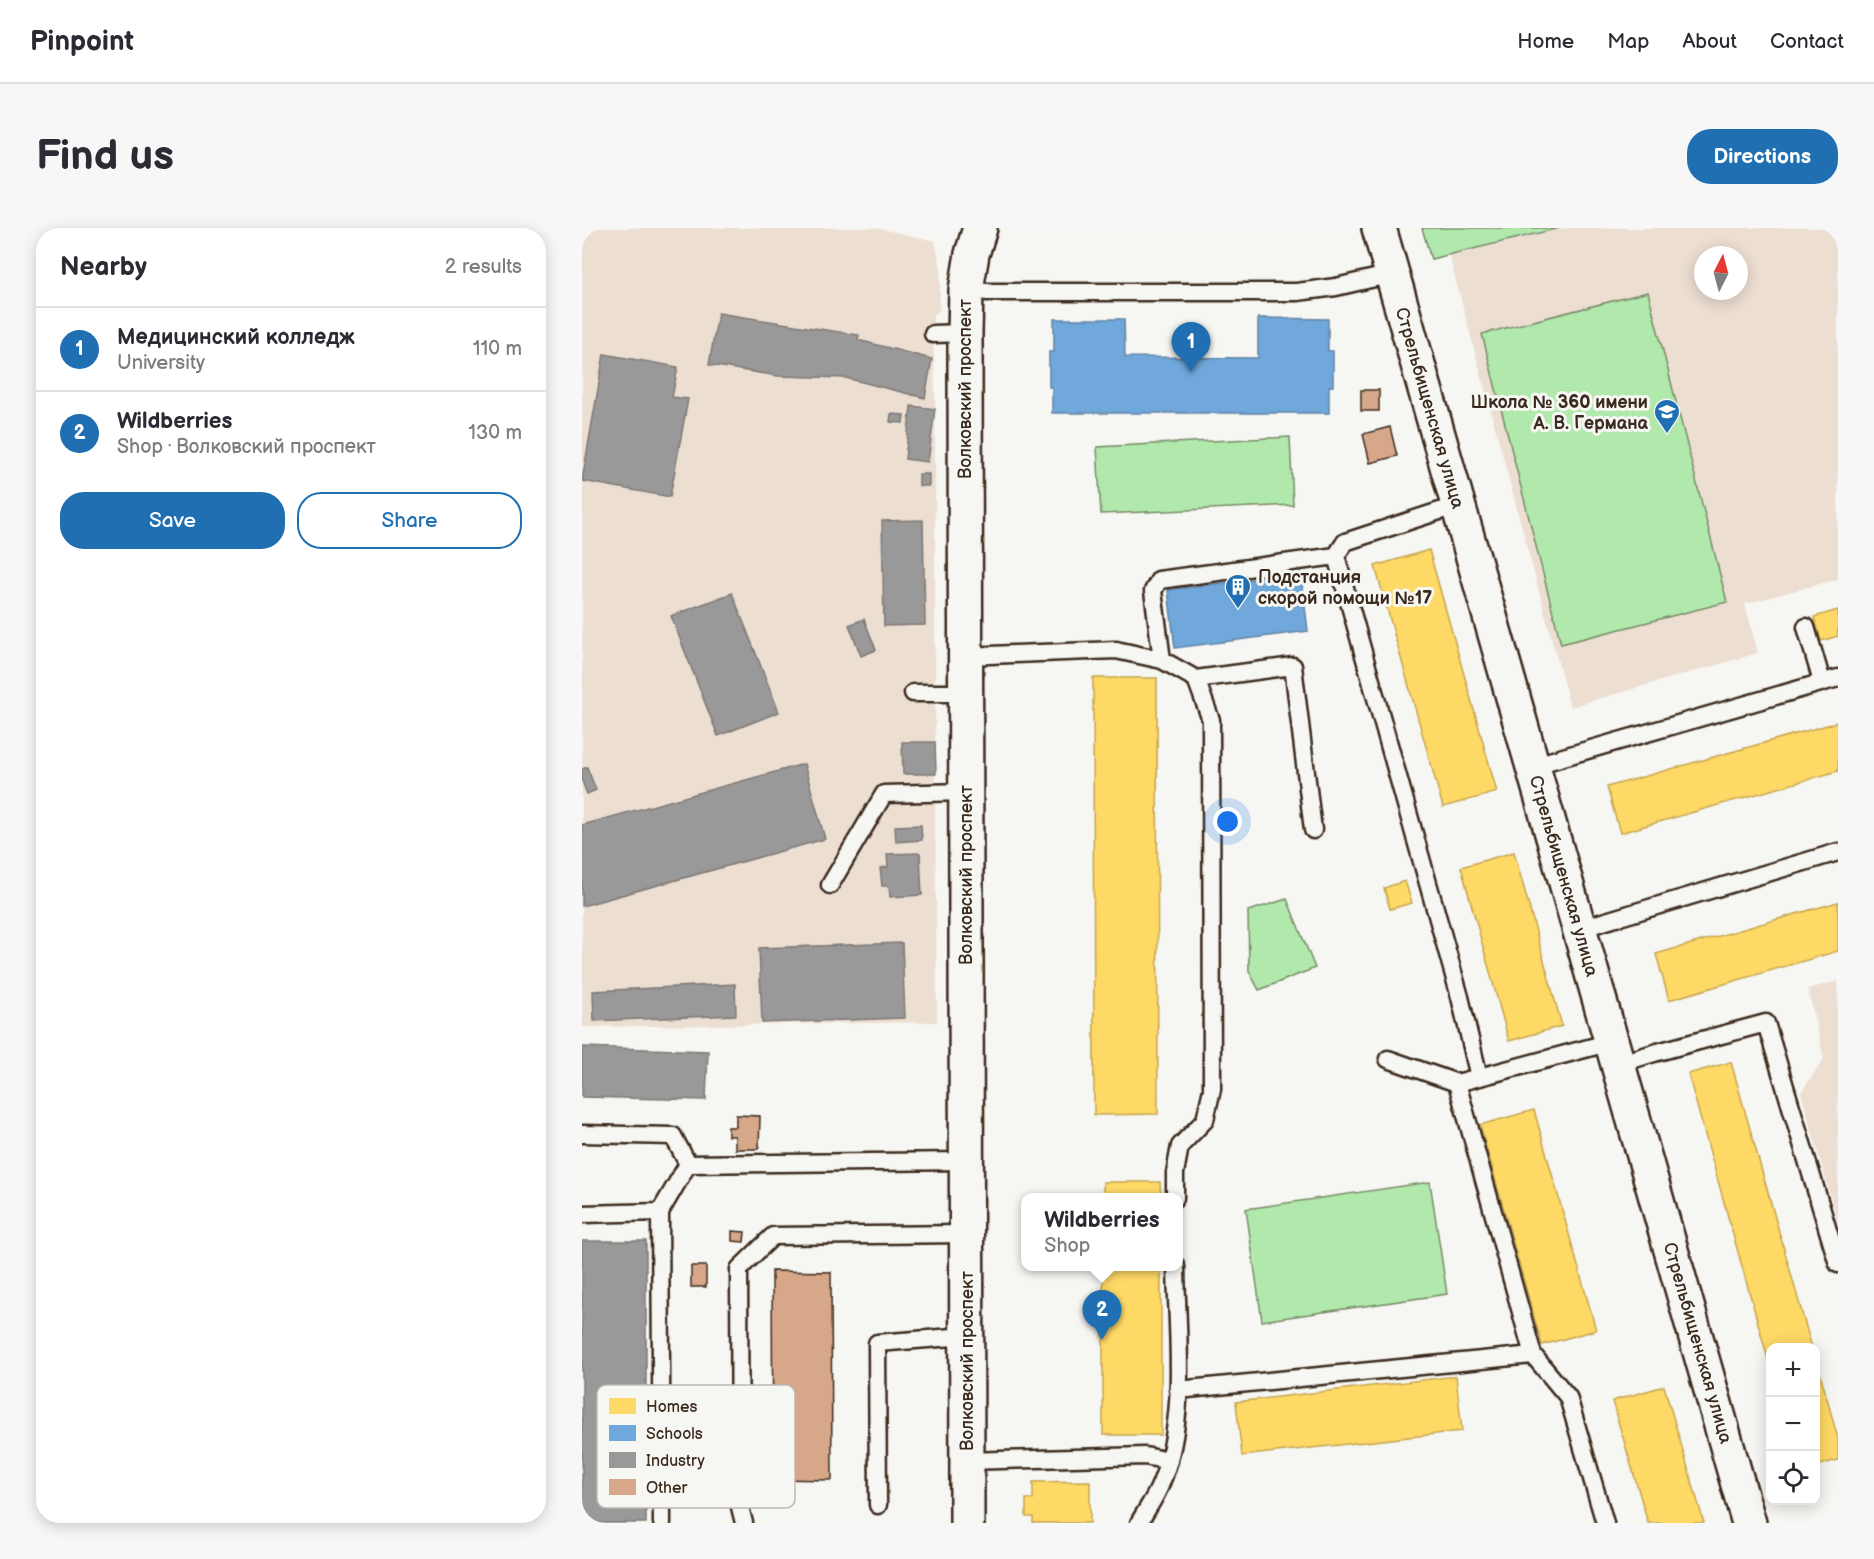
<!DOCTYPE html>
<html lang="en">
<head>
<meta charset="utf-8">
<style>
	:root { --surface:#fff; --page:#f7f7f7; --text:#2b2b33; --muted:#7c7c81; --line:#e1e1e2; --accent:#1f6fb2 }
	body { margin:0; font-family:"Balsamiq Sans",sans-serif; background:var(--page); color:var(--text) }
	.controls { position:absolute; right:18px; bottom:18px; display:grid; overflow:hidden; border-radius:12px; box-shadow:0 3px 15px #0003 }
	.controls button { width:54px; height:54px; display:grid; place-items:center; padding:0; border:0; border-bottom:2px solid var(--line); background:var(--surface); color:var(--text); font:30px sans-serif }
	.compass { position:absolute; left:1112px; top:18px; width:54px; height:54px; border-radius:50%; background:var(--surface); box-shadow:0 3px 15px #0003; rotate:6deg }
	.you { position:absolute; left:646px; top:594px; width:21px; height:21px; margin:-15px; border:4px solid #fff; border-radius:50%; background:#1a73e8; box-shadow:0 0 0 9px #1a73e833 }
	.badge { display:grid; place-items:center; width:39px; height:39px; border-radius:50%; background:var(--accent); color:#fff; font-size:20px; font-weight:700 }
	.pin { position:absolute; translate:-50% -50px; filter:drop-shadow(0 2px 3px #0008) }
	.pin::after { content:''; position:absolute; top:32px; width:21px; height:18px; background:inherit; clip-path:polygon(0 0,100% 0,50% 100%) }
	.popup { position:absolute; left:439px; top:965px; width:162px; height:78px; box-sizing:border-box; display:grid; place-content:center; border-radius:12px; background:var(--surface); filter:drop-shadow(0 2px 4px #0005); font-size:20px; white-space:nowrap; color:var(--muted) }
	.popup b { font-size:22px; color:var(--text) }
	.popup::after { content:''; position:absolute; left:50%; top:100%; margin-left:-12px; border:12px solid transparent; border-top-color:var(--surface) }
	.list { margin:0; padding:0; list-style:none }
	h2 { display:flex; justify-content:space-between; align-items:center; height:78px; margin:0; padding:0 24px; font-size:26px }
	h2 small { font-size:20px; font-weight:400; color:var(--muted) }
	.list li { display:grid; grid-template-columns:39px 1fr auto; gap:18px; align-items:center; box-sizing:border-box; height:84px; padding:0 24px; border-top:2px solid var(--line) }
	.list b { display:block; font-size:22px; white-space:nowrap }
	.list p { margin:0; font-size:20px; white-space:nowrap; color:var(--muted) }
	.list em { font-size:20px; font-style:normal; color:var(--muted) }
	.actions { display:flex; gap:12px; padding:18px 24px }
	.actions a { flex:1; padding:14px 0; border:2px solid var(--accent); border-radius:24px; text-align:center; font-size:21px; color:var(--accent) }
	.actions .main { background:var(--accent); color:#fff }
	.icon { flex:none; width:33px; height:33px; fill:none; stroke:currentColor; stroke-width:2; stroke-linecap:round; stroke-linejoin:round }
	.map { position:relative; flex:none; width:1256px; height:1295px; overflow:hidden; border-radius:24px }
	header { display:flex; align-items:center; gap:36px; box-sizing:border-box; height:84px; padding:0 30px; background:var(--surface); border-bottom:2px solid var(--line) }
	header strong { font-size:28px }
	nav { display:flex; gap:33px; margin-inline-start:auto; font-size:21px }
	.intro { display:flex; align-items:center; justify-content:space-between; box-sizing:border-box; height:144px; padding:0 36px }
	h1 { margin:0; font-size:42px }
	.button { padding:15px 27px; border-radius:24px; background:var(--accent); color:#fff; font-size:21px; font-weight:700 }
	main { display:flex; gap:36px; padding:0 36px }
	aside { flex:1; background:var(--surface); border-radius:24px; box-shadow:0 3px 15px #0003 }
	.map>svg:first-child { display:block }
	.built { fill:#edded2; fill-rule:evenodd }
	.green { fill:#b1e9ad; stroke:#768a66; stroke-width:1.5 }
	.homes { fill:#ffd966; stroke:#c4a450; stroke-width:1.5 }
	.schools { fill:#6fa8dc; stroke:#5f82a3; stroke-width:1.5 }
	.industry { fill:#999; stroke:#7d7874; stroke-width:1.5 }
	.building { fill:#d7a789; stroke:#3b2a1e; stroke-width:1.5 }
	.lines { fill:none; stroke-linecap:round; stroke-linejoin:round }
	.service-casing { stroke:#3b2a1e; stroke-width:21 }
	.minor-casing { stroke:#3b2a1e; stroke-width:38 }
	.tertiary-casing { stroke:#3b2a1e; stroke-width:38 }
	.service { stroke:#f6f6f2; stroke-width:16 }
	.minor { stroke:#f6f6f2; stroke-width:33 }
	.tertiary { stroke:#f6f6f2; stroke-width:33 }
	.labels { text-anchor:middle; stroke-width:6; stroke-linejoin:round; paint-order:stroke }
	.street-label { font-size:18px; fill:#3b2a1e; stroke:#f6f6f2 }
	.poi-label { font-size:18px; font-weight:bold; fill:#3b2a1e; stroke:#f6f6f2; text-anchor:end }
	.key { fill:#f6f6f2; stroke:#beb9b2; stroke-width:1.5 }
	.key-label { font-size:16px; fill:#3b2a1e }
</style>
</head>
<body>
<header>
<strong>Pinpoint</strong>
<nav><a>Home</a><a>Map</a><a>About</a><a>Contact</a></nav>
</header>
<div class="intro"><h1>Find us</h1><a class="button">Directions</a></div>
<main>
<aside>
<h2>Nearby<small>2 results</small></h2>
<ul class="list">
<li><span class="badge">1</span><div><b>Медицинский колледж</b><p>University</p></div><em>110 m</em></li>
<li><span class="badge">2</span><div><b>Wildberries</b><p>Shop · Волковский проспект</p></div><em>130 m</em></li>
</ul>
<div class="actions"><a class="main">Save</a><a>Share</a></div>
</aside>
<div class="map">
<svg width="1256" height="1295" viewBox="0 0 1256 1295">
	<rect width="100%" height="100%" fill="#f6f6f2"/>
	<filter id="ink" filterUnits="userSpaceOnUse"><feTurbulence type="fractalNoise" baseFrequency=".0167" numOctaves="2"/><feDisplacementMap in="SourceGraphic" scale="12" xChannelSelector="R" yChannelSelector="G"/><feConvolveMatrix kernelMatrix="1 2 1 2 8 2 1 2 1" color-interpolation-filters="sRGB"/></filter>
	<g filter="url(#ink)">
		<path class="built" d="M0 0H295L353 13 359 40 357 82 351 88 353 168V564L355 794 0 799Z
			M983 0H1256V351L1163 376 1176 425 988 479 867 27ZM1121 27H1157V63H1121Z
			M1256 753V995L1219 864 1242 831 1226 761Z"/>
		<path class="green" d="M840 0H978L849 31Z
			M1066 64 1145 374 979 416 900 106Z
			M708 209 711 277 519 286 515 219Z
			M705 671 733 740 677 762 667 743 666 683Z
			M848 954 865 1066 680 1093 664 981Z"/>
		<path class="homes" d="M847 322 915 564 861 579 793 338Z
			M1256 382V408L1239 413 1232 389Z
			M511 450H575L576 886 512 887Z
			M1256 494V543L1038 605 1025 559Z
			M932 624 980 798 927 813 879 639Z
			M823 653 830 675 808 681 802 660Z
			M1256 674V723L1087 772 1074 726Z
			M1149 834 1230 1120H1188V1138L1106 846Z
			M952 882 1014 1102 960 1117 898 897Z
			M521 954H578L579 970H521Z
			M521 1038H579V1207H521Z
			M1234 1130 1256 1211V1232L1234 1238Z
			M874 1148 880 1203 660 1228 654 1174Z
			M1082 1158 1122 1295H1066L1045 1223 1030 1173Z
			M508 1253V1295H451V1289H444V1271H451V1254Z"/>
		<path class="schools" d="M676 90 746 91V123H751V158H747V185H470V159H467V124H472V91H542L543 129 676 130Z
			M719 345 726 403 593 420 586 362Z"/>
		<path class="industry" d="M136 85 277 107 276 112 350 131 343 170 264 150 196 148 127 137Z
			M22 126 96 139 90 169 106 171 88 269 0 253Z
			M329 178 353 181 346 234 323 231Z
			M309 186 322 187 321 195 308 194Z
			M337 246H347V258H337Z
			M341 292 343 397 302 398 300 293Z
			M150 365 197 484 136 508 89 388Z
			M282 391 294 422 279 428 267 397Z
			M320 514H353L354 546H321Z
			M222 536 243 611 0 678V597Z
			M5 539 14 562 5 566 0 553V541Z
			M339 597 340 612 314 614 313 598Z
			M338 625 340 667 308 669 307 658H300L298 640 306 639 305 626Z
			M320 715 323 790 180 795 177 720Z
			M153 756 154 787 12 793 11 763Z
			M0 819 126 823 124 872 0 869Z
			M0 1013H64V1295H0Z"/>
		<path class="building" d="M779 162H797V183H779Z
			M808 199 815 228 788 235 781 206Z
			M154 887 178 888 177 921H153V908H146V899H154Z
			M150 1003 163 1004 162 1014 150 1013Z
			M109 1038H124V1059H109Z
			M190 1043 249 1044 250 1252 191 1251Z"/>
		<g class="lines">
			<defs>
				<path id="service" d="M384 62 406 64H715L754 59 810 46
					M351 106 383 105
					M876 277 763 314 754 328 878 769 897 849
					M1224 399 1240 454
					M383 428 534 422 580 432 614 451 629 492 630 861 623 892 598 918 593 945V970
					M580 432 571 363 577 352 754 328
					M614 451 711 438 731 602
					M331 465H383
					M950 538 1256 450
					M248 657 302 566 384 564
					M997 701 1256 624
					M806 831 875 855 1029 814
					M1036 836 1072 825 1184 795 1256 1036
					M875 855 951 1127 986 1169 1023 1295
					M0 906 91 908 106 936
					M78 984 80 1295
					M0 986 78 984 106 936 384 933
					M596 1162 951 1127
					M385 1233 563 1228 587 1233
					M296 1277 295 1115 384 1108
					M162 1295 158 1279 157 1041 191 1008 384 1006
					M557 1295C564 1282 574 1269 579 1255 606 1191 595 1106 594 1038"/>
				<path id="minor" d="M797 0 1167 1295"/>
				<path id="tertiary" d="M385 1295 383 105 384 62 390 26 398 0"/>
			</defs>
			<use href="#service" class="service-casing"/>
			<use href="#minor" class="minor-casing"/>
			<use href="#tertiary" class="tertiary-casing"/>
			<use href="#service" class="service"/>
			<use href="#minor" class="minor"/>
			<use href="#tertiary" class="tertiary"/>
		</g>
	</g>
	<defs>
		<symbol id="school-pin" viewBox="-11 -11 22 30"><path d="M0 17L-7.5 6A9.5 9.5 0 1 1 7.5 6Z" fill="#1f6fb2" stroke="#f6f6f2"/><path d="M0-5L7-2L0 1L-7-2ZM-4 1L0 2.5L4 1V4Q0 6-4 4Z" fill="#fff"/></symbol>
		<symbol id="building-pin" viewBox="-11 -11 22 30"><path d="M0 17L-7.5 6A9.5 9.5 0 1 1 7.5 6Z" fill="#1f6fb2" stroke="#f6f6f2"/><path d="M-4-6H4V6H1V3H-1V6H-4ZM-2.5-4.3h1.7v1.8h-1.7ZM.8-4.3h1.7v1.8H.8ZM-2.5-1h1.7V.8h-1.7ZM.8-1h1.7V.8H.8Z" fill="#fff"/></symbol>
	</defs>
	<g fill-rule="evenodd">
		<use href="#school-pin" x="1070" y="169" width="30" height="40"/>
		<use href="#building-pin" x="641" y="344" width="30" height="40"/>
	</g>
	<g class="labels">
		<g class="street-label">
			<text transform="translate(383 161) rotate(-90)" y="6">Волковский проспект</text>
			<text transform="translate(848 180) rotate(74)" y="6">Стрельбищенская улица</text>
			<text transform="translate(384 647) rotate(-90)" y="6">Волковский проспект</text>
			<text transform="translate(982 648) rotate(74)" y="6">Стрельбищенская улица</text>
			<text transform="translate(1116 1115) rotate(74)" y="6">Стрельбищенская улица</text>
			<text transform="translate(385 1133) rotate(-90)" y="6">Волковский проспект</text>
		</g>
		<g class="poi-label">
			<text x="1066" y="180">Школа № 360 имени<tspan x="1066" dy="21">А. В. Германа</tspan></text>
			<text x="676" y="355" text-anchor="start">Подстанция<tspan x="676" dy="21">скорой помощи №17</tspan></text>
		</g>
	</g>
	<rect x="15" y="1157" width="198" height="123" rx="9" class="key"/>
	<rect x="27" y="1170" width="27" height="16" fill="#ffd966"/>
	<rect x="27" y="1197" width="27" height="16" fill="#6fa8dc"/>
	<rect x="27" y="1224" width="27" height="16" fill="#999"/>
	<rect x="27" y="1251" width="27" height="16" fill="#d7a789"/>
	<g class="key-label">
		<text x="64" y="1184">Homes</text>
		<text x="64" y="1211">Schools</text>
		<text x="64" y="1238">Industry</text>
		<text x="64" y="1265">Other</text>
	</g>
</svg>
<div class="controls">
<button>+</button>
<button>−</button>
<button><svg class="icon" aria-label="locate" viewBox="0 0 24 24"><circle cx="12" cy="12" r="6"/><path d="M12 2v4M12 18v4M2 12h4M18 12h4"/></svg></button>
</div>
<svg class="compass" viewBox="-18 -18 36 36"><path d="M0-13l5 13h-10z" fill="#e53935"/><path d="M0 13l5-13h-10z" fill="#7c7c81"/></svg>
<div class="you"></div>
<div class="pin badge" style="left:609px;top:144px">1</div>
<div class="pin badge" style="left:520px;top:1112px">2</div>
<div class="popup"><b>Wildberries</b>Shop</div>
</div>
</main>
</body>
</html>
